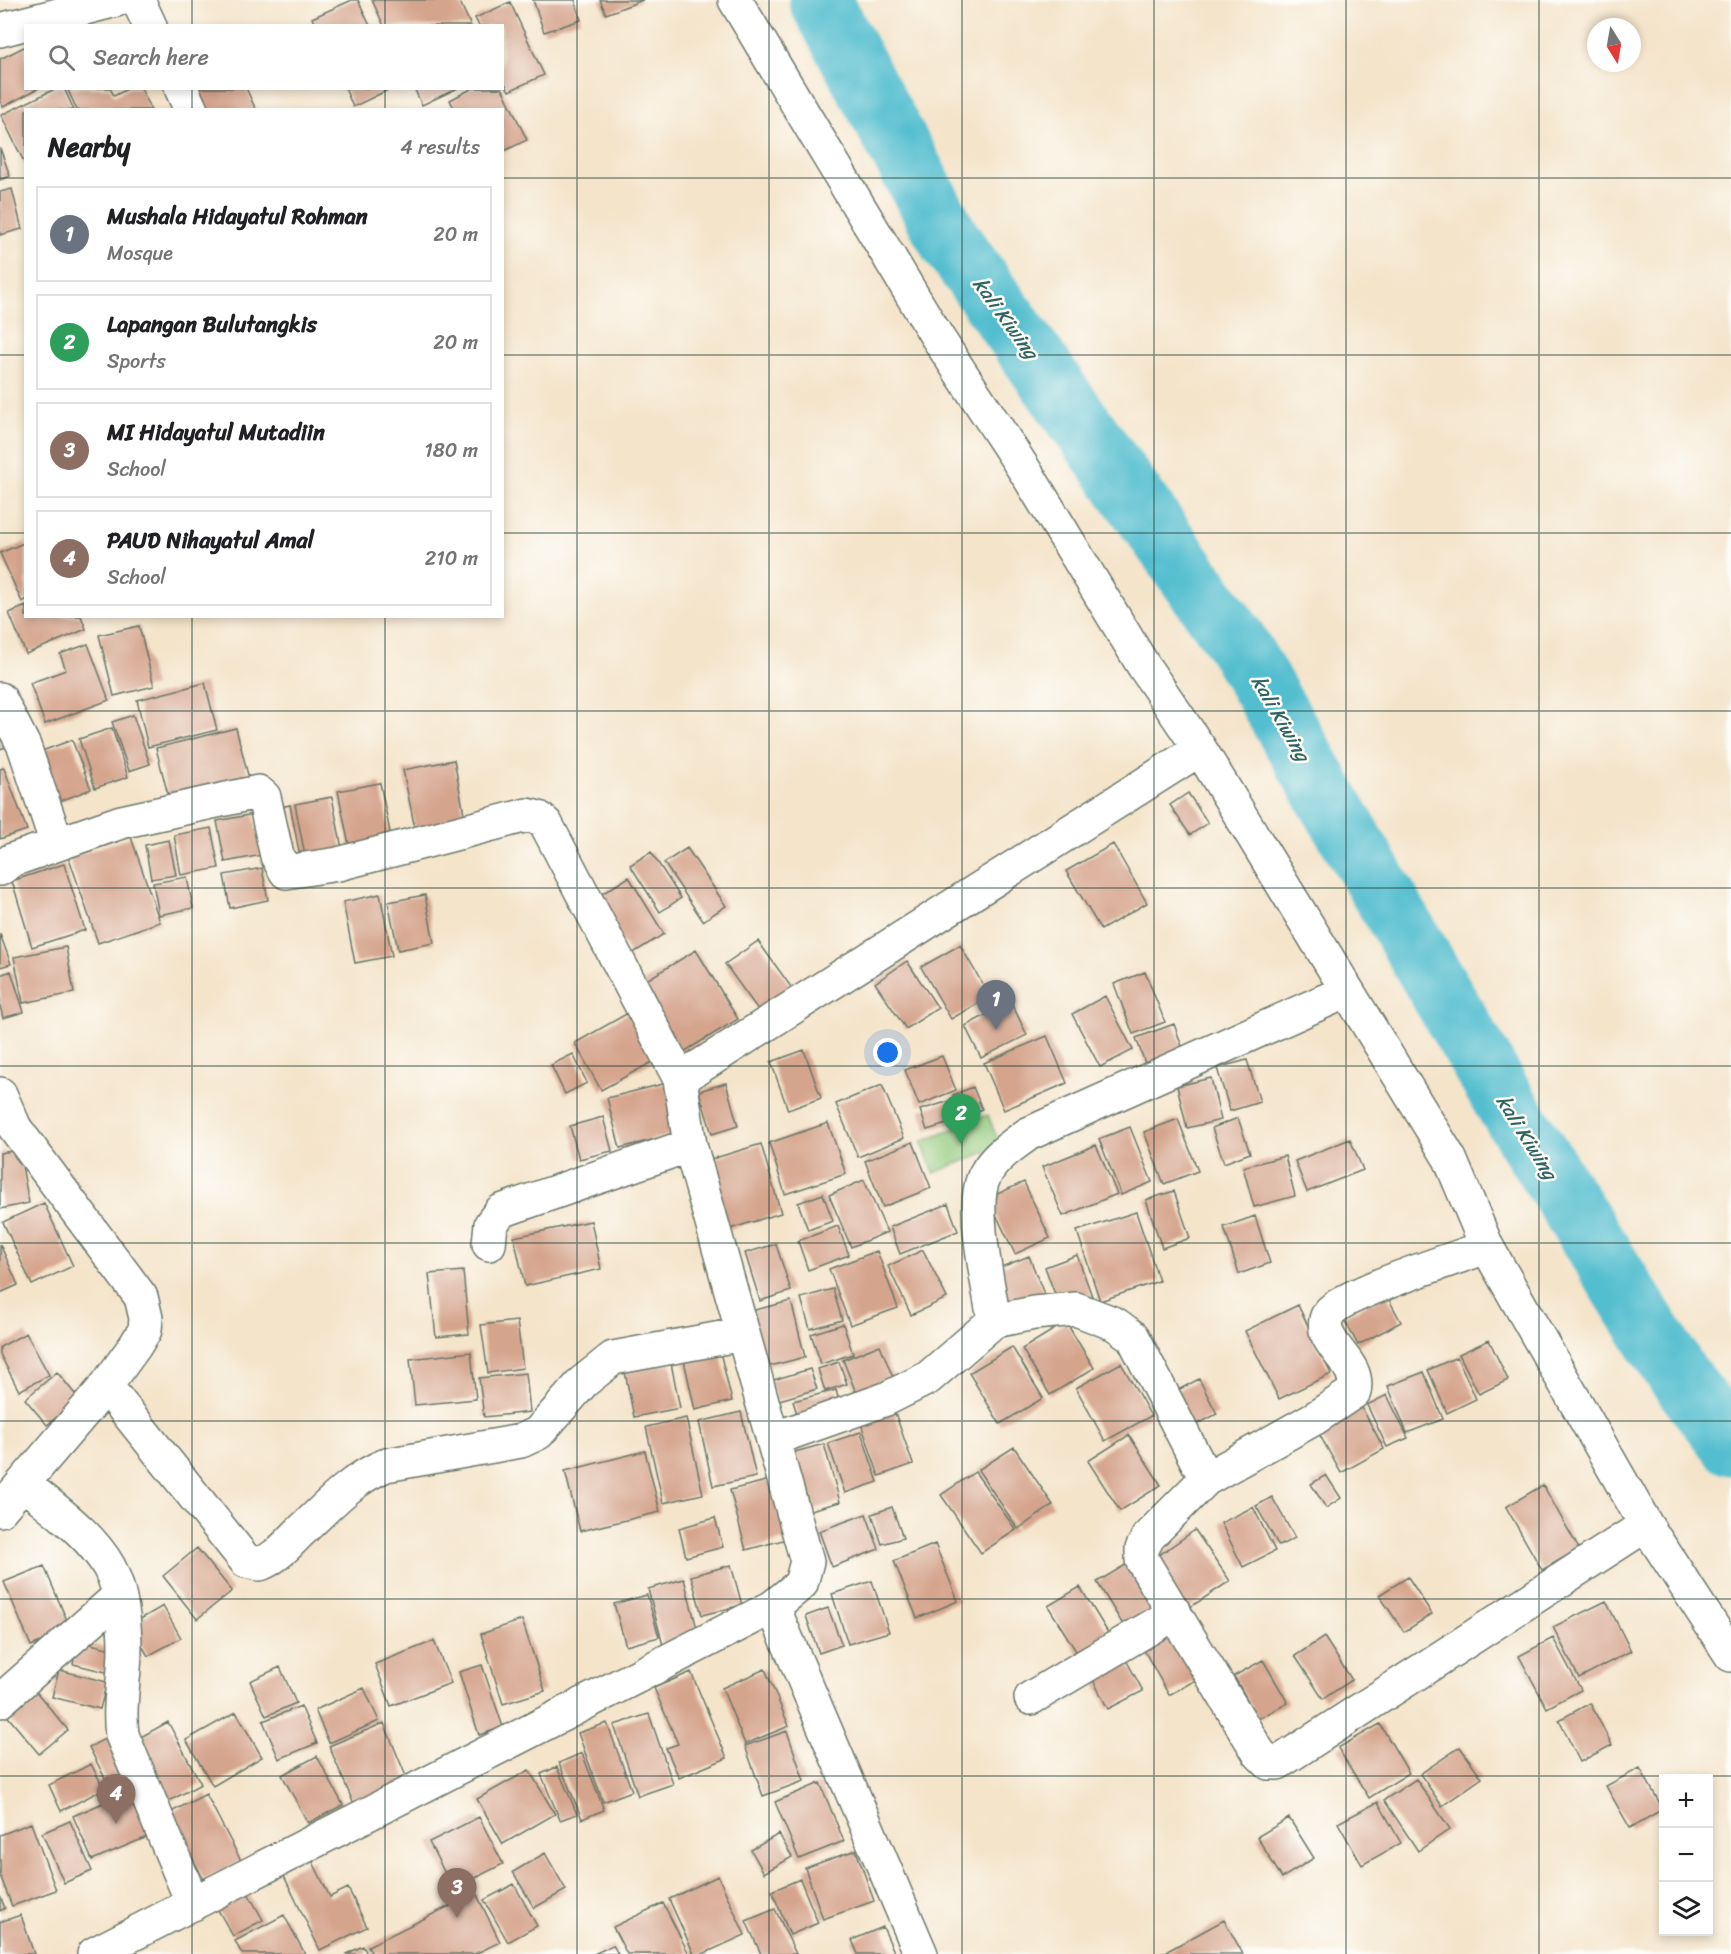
<!DOCTYPE html>
<html lang="en">
<head>
<meta charset="utf-8">
<style>
	:root { --surface:#fff; --page:#f6f6f6; --text:#202124; --muted:#757577; --line:#e0e0e0; --accent:#1a73e8 }
	body { margin:0; font-family:Sriracha,sans-serif; background:var(--page); color:var(--text) }
	.controls { position:absolute; right:18px; bottom:18px; display:grid; overflow:hidden; border-radius:0px; box-shadow:0 3px 9px #0003 }
	.controls button { width:54px; height:54px; display:grid; place-items:center; padding:0; border:0; border-bottom:2px solid var(--line); background:var(--surface); color:var(--text); font:30px sans-serif }
	.compass { position:absolute; left:1587px; top:18px; width:54px; height:54px; border-radius:50%; background:var(--surface); box-shadow:0 3px 9px #0003; rotate:169deg }
	.you { position:absolute; left:888px; top:1053px; width:21px; height:21px; margin:-15px; border:4px solid #fff; border-radius:50%; background:#1a73e8; box-shadow:0 0 0 9px #1a73e833 }
	.badge { display:grid; place-items:center; width:39px; height:39px; border-radius:50%; background:var(--accent); color:#fff; font-size:20px; font-weight:700 }
	.pin { position:absolute; translate:-50% -50px; filter:drop-shadow(0 2px 3px #0008) }
	.pin::after { content:''; position:absolute; top:32px; width:21px; height:18px; background:inherit; clip-path:polygon(0 0,100% 0,50% 100%) }
	.list { margin:0; padding:0; list-style:none }
	h2 { display:flex; justify-content:space-between; align-items:center; height:78px; margin:0; padding:0 24px; font-size:26px }
	h2 small { font-size:20px; font-weight:400; color:var(--muted) }
	.list li { display:grid; grid-template-columns:39px 1fr auto; gap:18px; align-items:center; box-sizing:border-box; height:96px; margin:0 12px 12px; padding:0 12px; border:2px solid var(--line); border-radius:0px }
	.list b { display:block; font-size:22px; white-space:nowrap }
	.list p { margin:0; font-size:20px; white-space:nowrap; color:var(--muted) }
	.list em { font-size:20px; font-style:normal; color:var(--muted) }
	.icon { flex:none; width:33px; height:33px; fill:none; stroke:currentColor; stroke-width:2; stroke-linecap:round; stroke-linejoin:round }
	.map { position:relative; flex:none; width:1731px; height:1954px; overflow:hidden }
	.search { position:absolute; background:var(--surface); box-shadow:0 3px 9px #0003; left:24px; top:24px; width:480px; height:66px; display:flex; align-items:center; gap:15px; box-sizing:border-box; padding:0 21px; border-radius:0px; color:var(--muted); font-size:22px }
	.panel { position:absolute; background:var(--surface); box-shadow:0 3px 9px #0003; left:24px; top:108px; width:480px; height:510px; border-radius:0px }
	.map>svg:first-child { display:block }
	.green { fill:#90c77a; stroke:#588257; stroke-width:1.5 }
	.lines { fill:none; stroke-linecap:round; stroke-linejoin:round }
	.river { stroke:#53becf; stroke-width:63 }
	.building { fill:#d5a48d }
	.minor-casing { stroke:#6a7768; stroke-width:36 }
	.minor { stroke:#fff; stroke-width:33 }
	.grid { fill:none; stroke:#1f3d34; stroke-width:1.5; stroke-opacity:0.55 }
	.labels { text-anchor:middle; stroke-width:5; stroke-linejoin:round; paint-order:stroke }
	.water-label { font-size:20px; font-style:italic; fill:#2f6462; stroke:#fdfcf7 }
</style>
</head>
<body>
<div class="map">
<svg width="1731" height="1954" viewBox="0 0 1731 1954">
	<rect width="100%" height="100%" fill="#fdfcf7"/>
	<filter id="ink" filterUnits="userSpaceOnUse"><feTurbulence type="fractalNoise" baseFrequency=".0167" numOctaves="2"/><feDisplacementMap in="SourceGraphic" scale="12" xChannelSelector="R" yChannelSelector="G"/><feConvolveMatrix kernelMatrix="1 2 1 2 8 2 1 2 1" color-interpolation-filters="sRGB"/></filter>
	<filter id="wash" filterUnits="userSpaceOnUse"><feTurbulence type="fractalNoise" baseFrequency=".008" numOctaves="4" result="noise"/><feDisplacementMap in="SourceGraphic" scale="24" xChannelSelector="R" yChannelSelector="G"/><feGaussianBlur stdDeviation="1.35" result="paint"/><feColorMatrix in="noise" values="0 0 0 0 0 0 0 0 0 0 0 0 0 0 0 0 0 1.4 0 .05"/><feComposite in="paint" operator="in"/></filter>
	<g filter="url(#wash)">
		<rect width="100%" height="100%" fill="#f4e4ca"/>
		<path class="green" d="M988 1115 1000 1146 934 1173 921 1142Z"/>
		<g class="lines">
			<path class="river" d="M820 0 950 241 1234 638 1502 1097 1677 1374 1731 1444"/>
		</g>
		<g id="blocks">
			<path class="building" d="M352 0H358L370 26H315L312 18Z
				M372 0H459L471 26H384Z
				M533 0H575L581 20 544 32Z
				M600 0H643L606 14Z
				M510 2 544 75 509 91 502 77V26H479L475 18Z
				M26 46V88H39L3 107 0 101V59Z
				M57 88H64L74 110H26V166L1 115Z
				M67 88H110L114 96 129 88H141L151 110H77Z
				M195 88H246L256 110H205Z
				M345 88H392L353 107Z
				M414 88H458L422 105Z
				M473 88H502L527 140 502 152V110H455L450 100Z
				M0 148 10 176 0 180Z
				M12 189 22 229 0 235V192Z
				M26 542V600L22 602 0 553Z
				M26 606V616H81L86 629 26 654 9 613Z
				M139 626 154 686 114 696 99 635Z
				M88 644 109 700 45 724 30 683 66 670 60 654Z
				M205 683 217 730 148 747 137 700Z
				M0 715 12 745 0 749Z
				M133 715 150 764 129 771 112 722Z
				M112 728 128 777 95 788 79 739Z
				M236 728 249 779 169 799 156 748Z
				M72 740 91 789 50 805 31 755Z
				M454 760 465 819 415 829 403 770Z
				M4 768 27 830 0 839V769Z
				M380 783 392 842 350 850 338 791Z
				M1188 793 1208 823 1190 835 1170 805Z
				M332 797 344 859 307 866 295 804Z
				M290 805 302 867 284 870 272 809Z
				M254 814 262 855 225 862 217 821Z
				M211 828 219 868 181 875 174 835Z
				M131 837 160 922 98 943 69 858Z
				M169 840 176 875 151 879 145 845Z
				M1113 844 1147 903 1101 930 1066 871Z
				M687 848 726 906 703 921 664 863Z
				M651 852 681 898 660 912 630 865Z
				M64 864 85 930 32 947 12 881Z
				M262 868 268 900 230 908 224 875Z
				M187 877 193 908 159 915 153 883Z
				M629 877 664 934 630 955 595 898Z
				M380 894 392 956 355 963 343 902Z
				M425 895 434 943 398 950 388 902Z
				M0 934 11 964 0 967Z
				M758 941 794 991 761 1014 725 964Z
				M960 945 990 997 951 1019 921 967Z
				M66 947 74 993 23 1003 14 957Z
				M696 950 738 1019 677 1056 635 987Z
				M907 961 938 1008 906 1029 875 983Z
				M11 971 24 1012 3 1018 0 1006V975Z
				M1145 972 1165 1022 1133 1034 1114 984Z
				M1105 996 1133 1050 1100 1067 1072 1014Z
				M1011 1002 1027 1035 981 1058 965 1026Z
				M628 1013 654 1061 601 1090 575 1043Z
				M1174 1024 1184 1052 1146 1066 1136 1038Z
				M1047 1036 1067 1083 1004 1110 984 1063Z
				M804 1050 821 1098 788 1110 771 1062Z
				M573 1054 587 1083 565 1094 551 1065Z
				M942 1056 956 1090 919 1105 905 1070Z
				M1247 1060 1260 1102 1230 1111 1217 1068Z
				M1211 1078 1221 1120 1187 1128 1177 1086Z
				M667 1083 679 1133 620 1148 607 1098Z
				M726 1083 738 1126 712 1134 699 1091Z
				M882 1085 904 1138 858 1157 836 1104Z
				M973 1087 982 1109 963 1117 953 1095Z
				M953 1100 960 1120 927 1130 920 1110Z
				M603 1117 612 1151 579 1159 570 1126Z
				M1238 1118 1250 1153 1224 1163 1212 1128Z
				M1178 1119 1198 1171 1164 1184 1144 1132Z
				M828 1123 846 1174 785 1194 769 1143Z
				M1130 1127 1152 1182 1121 1195 1099 1139Z
				M1350 1139 1363 1170 1307 1192 1295 1161Z
				M913 1142 931 1188 883 1207 865 1161Z
				M761 1144 781 1213 723 1231 702 1162Z
				M1096 1145 1117 1194 1063 1216 1042 1167Z
				M19 1150 29 1203 0 1209V1153Z
				M1285 1156 1295 1196 1254 1207 1243 1167Z
				M864 1180 887 1232 851 1247 829 1195Z
				M1024 1182 1050 1238 1015 1254 988 1198Z
				M1174 1191 1190 1238 1162 1248 1146 1200Z
				M823 1194 833 1221 808 1230 798 1203Z
				M44 1203 73 1266 32 1285 3 1222Z
				M948 1204 958 1231 900 1254 890 1227Z
				M1136 1212 1159 1281 1100 1301 1077 1231Z
				M1255 1216 1270 1263 1239 1274 1224 1227Z
				M591 1221 601 1269 525 1286 514 1237Z
				M838 1226 849 1255 808 1270 798 1241Z
				M0 1244 18 1285 0 1293Z
				M776 1244 791 1291 760 1301 745 1253Z
				M923 1250 947 1298 911 1315 888 1266Z
				M877 1251 898 1308 850 1325 829 1269Z
				M1077 1255 1092 1296 1060 1308 1045 1267Z
				M1029 1256 1046 1299 1006 1315 989 1272Z
				M463 1271 469 1334 436 1337 429 1274Z
				M833 1289 842 1320 810 1329 801 1298Z
				M1386 1294 1401 1322 1358 1345 1343 1317Z
				M791 1301 805 1357 766 1367 751 1311Z
				M1298 1305 1331 1374 1279 1399 1245 1331Z
				M517 1321 523 1368 488 1373 481 1325Z
				M1066 1322 1094 1368 1050 1395 1022 1349Z
				M843 1324 853 1354 821 1364 811 1334Z
				M26 1333 49 1375 19 1391 0 1354V1347Z
				M1489 1340 1508 1380 1479 1394 1459 1354Z
				M880 1345 894 1380 857 1395 843 1360Z
				M1012 1347 1043 1398 1000 1424 969 1373Z
				M719 1348 732 1401 695 1410 683 1356Z
				M471 1352 476 1399 415 1405 410 1359Z
				M1457 1357 1476 1399 1447 1413 1428 1370Z
				M839 1362 847 1384 825 1391 818 1369Z
				M671 1363 680 1408 634 1417 625 1372Z
				M1121 1363 1151 1416 1105 1441 1076 1388Z
				M810 1369 817 1389 776 1401 770 1381Z
				M57 1372 79 1399 47 1425 25 1399Z
				M1424 1372 1443 1419 1407 1433 1388 1386Z
				M526 1373 530 1412 484 1417 479 1378Z
				M1199 1379 1217 1414 1192 1427 1174 1392Z
				M836 1390 842 1413 800 1424 793 1401Z
				M1387 1395 1408 1438 1387 1447 1367 1405Z
				M1361 1406 1384 1449 1341 1473 1317 1430Z
				M894 1410 913 1464 879 1476 860 1421Z
				M741 1412 756 1477 713 1486 699 1422Z
				M686 1418 703 1494 663 1503 646 1427Z
				M861 1432 878 1482 845 1493 828 1443Z
				M1129 1435 1161 1485 1120 1511 1088 1461Z
				M824 1444 840 1502 807 1511 791 1453Z
				M1014 1447 1053 1505 1018 1529 978 1470Z
				M645 1451 660 1512 580 1531 565 1471Z
				M975 1472 1016 1530 981 1553 941 1495Z
				M1326 1475 1341 1498 1326 1508 1311 1484Z
				M770 1480 787 1539 746 1550 730 1490Z
				M1543 1485 1579 1549 1542 1570 1506 1507Z
				M1272 1497 1295 1538 1279 1546 1256 1506Z
				M892 1507 903 1538 882 1544 872 1514Z
				M1253 1507 1275 1551 1243 1567 1221 1523Z
				M866 1514 879 1549 832 1567 819 1531Z
				M715 1518 723 1547 686 1557 679 1528Z
				M1195 1530 1230 1581 1186 1610 1152 1560Z
				M935 1544 958 1601 917 1618 894 1561Z
				M197 1548 232 1591 197 1619 163 1576Z
				M1135 1559 1163 1606 1125 1628 1097 1582Z
				M731 1565 742 1605 702 1615 691 1576Z
				M44 1566 71 1630 31 1646 4 1582Z
				M1408 1577 1432 1614 1404 1632 1379 1595Z
				M684 1579 700 1640 664 1649 648 1589Z
				M872 1581 889 1632 848 1644 832 1594Z
				M1080 1587 1110 1636 1079 1656 1048 1606Z
				M647 1595 659 1637 626 1646 614 1604Z
				M1606 1601 1631 1651 1579 1678 1553 1627Z
				M163 1606 181 1638 148 1656 130 1625Z
				M828 1608 842 1645 819 1653 806 1616Z
				M522 1620 545 1691 503 1704 481 1634Z
				M1176 1623 1205 1675 1169 1695 1140 1643Z
				M1324 1637 1352 1680 1323 1699 1295 1656Z
				M1553 1638 1581 1690 1547 1708 1519 1656Z
				M78 1641 120 1651 114 1674 73 1664Z
				M434 1641 451 1683 391 1706 375 1664Z
				M1124 1656 1143 1691 1108 1709 1090 1674Z
				M1263 1660 1288 1703 1258 1719 1234 1676Z
				M482 1665 503 1727 479 1735 459 1672Z
				M280 1667 296 1703 266 1716 250 1681Z
				M765 1669 789 1726 745 1744 722 1688Z
				M59 1670 107 1682 100 1709 52 1697Z
				M691 1672 727 1758 679 1778 666 1748 678 1744 654 1688Z
				M33 1688 68 1730 39 1754 4 1712Z
				M364 1688 379 1721 329 1743 315 1710Z
				M1590 1703 1612 1745 1580 1762 1559 1720Z
				M301 1706 317 1743 279 1759 263 1721Z
				M236 1712 262 1757 213 1786 186 1740Z
				M649 1714 673 1784 638 1796 614 1725Z
				M168 1722 201 1784 160 1806 126 1745Z
				M384 1723 410 1786 356 1809 329 1746Z
				M607 1723 632 1791 603 1802 578 1733Z
				M1380 1724 1409 1773 1369 1798 1338 1748Z
				M787 1731 804 1781 763 1796 745 1746Z
				M114 1734 134 1772 109 1786 89 1747Z
				M1460 1747 1482 1778 1442 1806 1420 1774Z
				M582 1753 604 1810 582 1819 559 1763Z
				M317 1756 343 1805 308 1823 282 1775Z
				M91 1764 104 1789 61 1811 49 1785Z
				M557 1767 577 1814 560 1820 541 1774Z
				M1640 1768 1663 1809 1630 1828 1606 1786Z
				M529 1770 555 1814 503 1844 477 1799Z
				M1416 1779 1450 1829 1418 1851 1384 1800Z
				M820 1783 844 1841 799 1859 775 1802Z
				M140 1787 159 1832 92 1860 73 1816Z
				M206 1794 241 1861 204 1880 169 1813Z
				M1378 1802 1401 1843 1362 1865 1338 1823Z
				M479 1817 503 1864 453 1889 429 1842Z
				M1289 1818 1314 1858 1282 1878 1257 1837Z
				M70 1821 92 1871 64 1883 42 1833Z
				M31 1823 56 1890 12 1906 0 1875V1835Z
				M779 1834 792 1857 764 1873 751 1850Z
				M856 1850 874 1901 823 1919 805 1868Z
				M545 1853 566 1890 534 1908 513 1872Z
				M312 1860 330 1897 348 1888 367 1927 320 1950 283 1874Z
				M718 1876 745 1935 703 1954H694L669 1899Z
				M800 1879 818 1923 790 1935 772 1891Z
				M514 1884 537 1926 508 1942 484 1900Z
				M248 1893 263 1920 233 1936 218 1910Z
				M476 1893 500 1942 475 1954H372L368 1946Z
				M0 1896 5 1908 0 1911Z
				M663 1903 689 1954H627L613 1927Z
				M775 1909 796 1954H761L746 1921Z
				M21 1915 34 1954H0V1922Z
				M284 1915 305 1954H242L235 1941Z
				M1224 1920 1243 1954H1162Z
				M883 1927 895 1954H858L852 1940Z
				M613 1945 618 1954H594Z
				M363 1946 367 1954H346Z"/>
		</g>
	</g>
	<g filter="url(#ink)">
		<use href="#blocks" fill-opacity="0" stroke="#6a7768" stroke-width="1.5"/>
		<g class="lines">
			<defs>
				<path id="minor" d="M138 0 150 26
					M735 0 936 335 1029 477 1143 665 1200 749 1450 1159 1487 1247 1646 1525 1731 1655
					M0 30 116 0
					M181 88 191 110
					M0 699 24 746 57 844
					M0 869 12 860 121 822 258 792 264 797 277 856 286 872 338 864 527 815 539 818 546 824 680 1079 690 1145 807 1561 801 1584 773 1607 94 1954
					M680 1079 1200 749
					M0 1094 15 1128 141 1297 146 1318 145 1330 135 1346 106 1386 0 1510
					M489 1244 491 1224 501 1211 690 1145
					M994 1321C989 1286 969 1204 985 1175 994 1157 1012 1146 1028 1134L1347 991
					M106 1386 246 1561 260 1564C276 1558 287 1545 299 1533 327 1507 351 1479 386 1465L521 1441 538 1433 583 1382 613 1358 743 1334
					M773 1439 886 1399 928 1378 994 1321 1034 1313 1076 1309 1115 1324 1133 1337 1206 1479 1315 1418 1354 1392C1360 1366 1334 1354 1326 1331 1325 1326 1325 1318 1329 1313 1342 1294 1459 1257 1487 1247
					M1206 1479 1148 1537 1142 1549V1560L1259 1753 1269 1763H1278L1646 1525
					M23 1483C52 1508 90 1533 109 1567 121 1589 125 1623 125 1648 125 1678 118 1705 122 1735L193 1904
					M773 1607 921 1954
					M1031 1698 1175 1613
					M0 1701 119 1596"/>
			</defs>
			<use href="#minor" class="minor-casing"/>
			<use href="#minor" class="minor"/>
		</g>
	</g>
	<path class="grid" d="M192 0V26M385 0V26M577 0V1954M769 0V1954M962 0V1954M1154 0V1954M1346 0V1954M1539 0V1954M192 88V110M385 88V110M0 178H26M502 178H1731M0 355H26M502 355H1731M0 533H26M502 533H1731M192 616V1954M385 616V1954M0 711H1731M0 888H1731M0 1066H1731M0 1243H1731M0 1421H1731M0 1599H1731M0 1776H1731"/>
	<g class="labels">
		<g class="water-label">
			<text transform="translate(1006 318) rotate(54)" y="7">kali Kiwing</text>
			<text transform="translate(1281 718) rotate(60)" y="7">kali Kiwing</text>
			<text transform="translate(1527 1137) rotate(58)" y="7">kali Kiwing</text>
		</g>
	</g>
</svg>
<div class="controls">
<button>+</button>
<button>−</button>
<button><svg class="icon" aria-label="layers" viewBox="0 0 24 24"><path d="M12 4l9 5-9 5-9-5zM3 14l9 5 9-5"/></svg></button>
</div>
<svg class="compass" viewBox="-18 -18 36 36"><path d="M0-13l5 13h-10z" fill="#e53935"/><path d="M0 13l5-13h-10z" fill="#757577"/></svg>
<div class="you"></div>
<div class="pin badge" style="left:996px;top:1030px;background:#6b7280">1</div>
<div class="pin badge" style="left:961px;top:1144px;background:#2e9e5b">2</div>
<div class="pin badge" style="left:457px;top:1918px;background:#8d6e63">3</div>
<div class="pin badge" style="left:116px;top:1824px;background:#8d6e63">4</div>
<div class="search"><svg class="icon" aria-label="search" viewBox="0 0 24 24"><circle cx="10" cy="10" r="6"/><path d="M15 15l6 6"/></svg>Search here</div>
<section class="panel">
<h2>Nearby<small>4 results</small></h2>
<ul class="list">
<li><span class="badge" style="background:#6b7280">1</span><div><b>Mushala Hidayatul Rohman</b><p>Mosque</p></div><em>20 m</em></li>
<li><span class="badge" style="background:#2e9e5b">2</span><div><b>Lapangan Bulutangkis</b><p>Sports</p></div><em>20 m</em></li>
<li><span class="badge" style="background:#8d6e63">3</span><div><b>MI Hidayatul Mutadiin</b><p>School</p></div><em>180 m</em></li>
<li><span class="badge" style="background:#8d6e63">4</span><div><b>PAUD Nihayatul Amal</b><p>School</p></div><em>210 m</em></li>
</ul>
</section>
</div>
</body>
</html>
